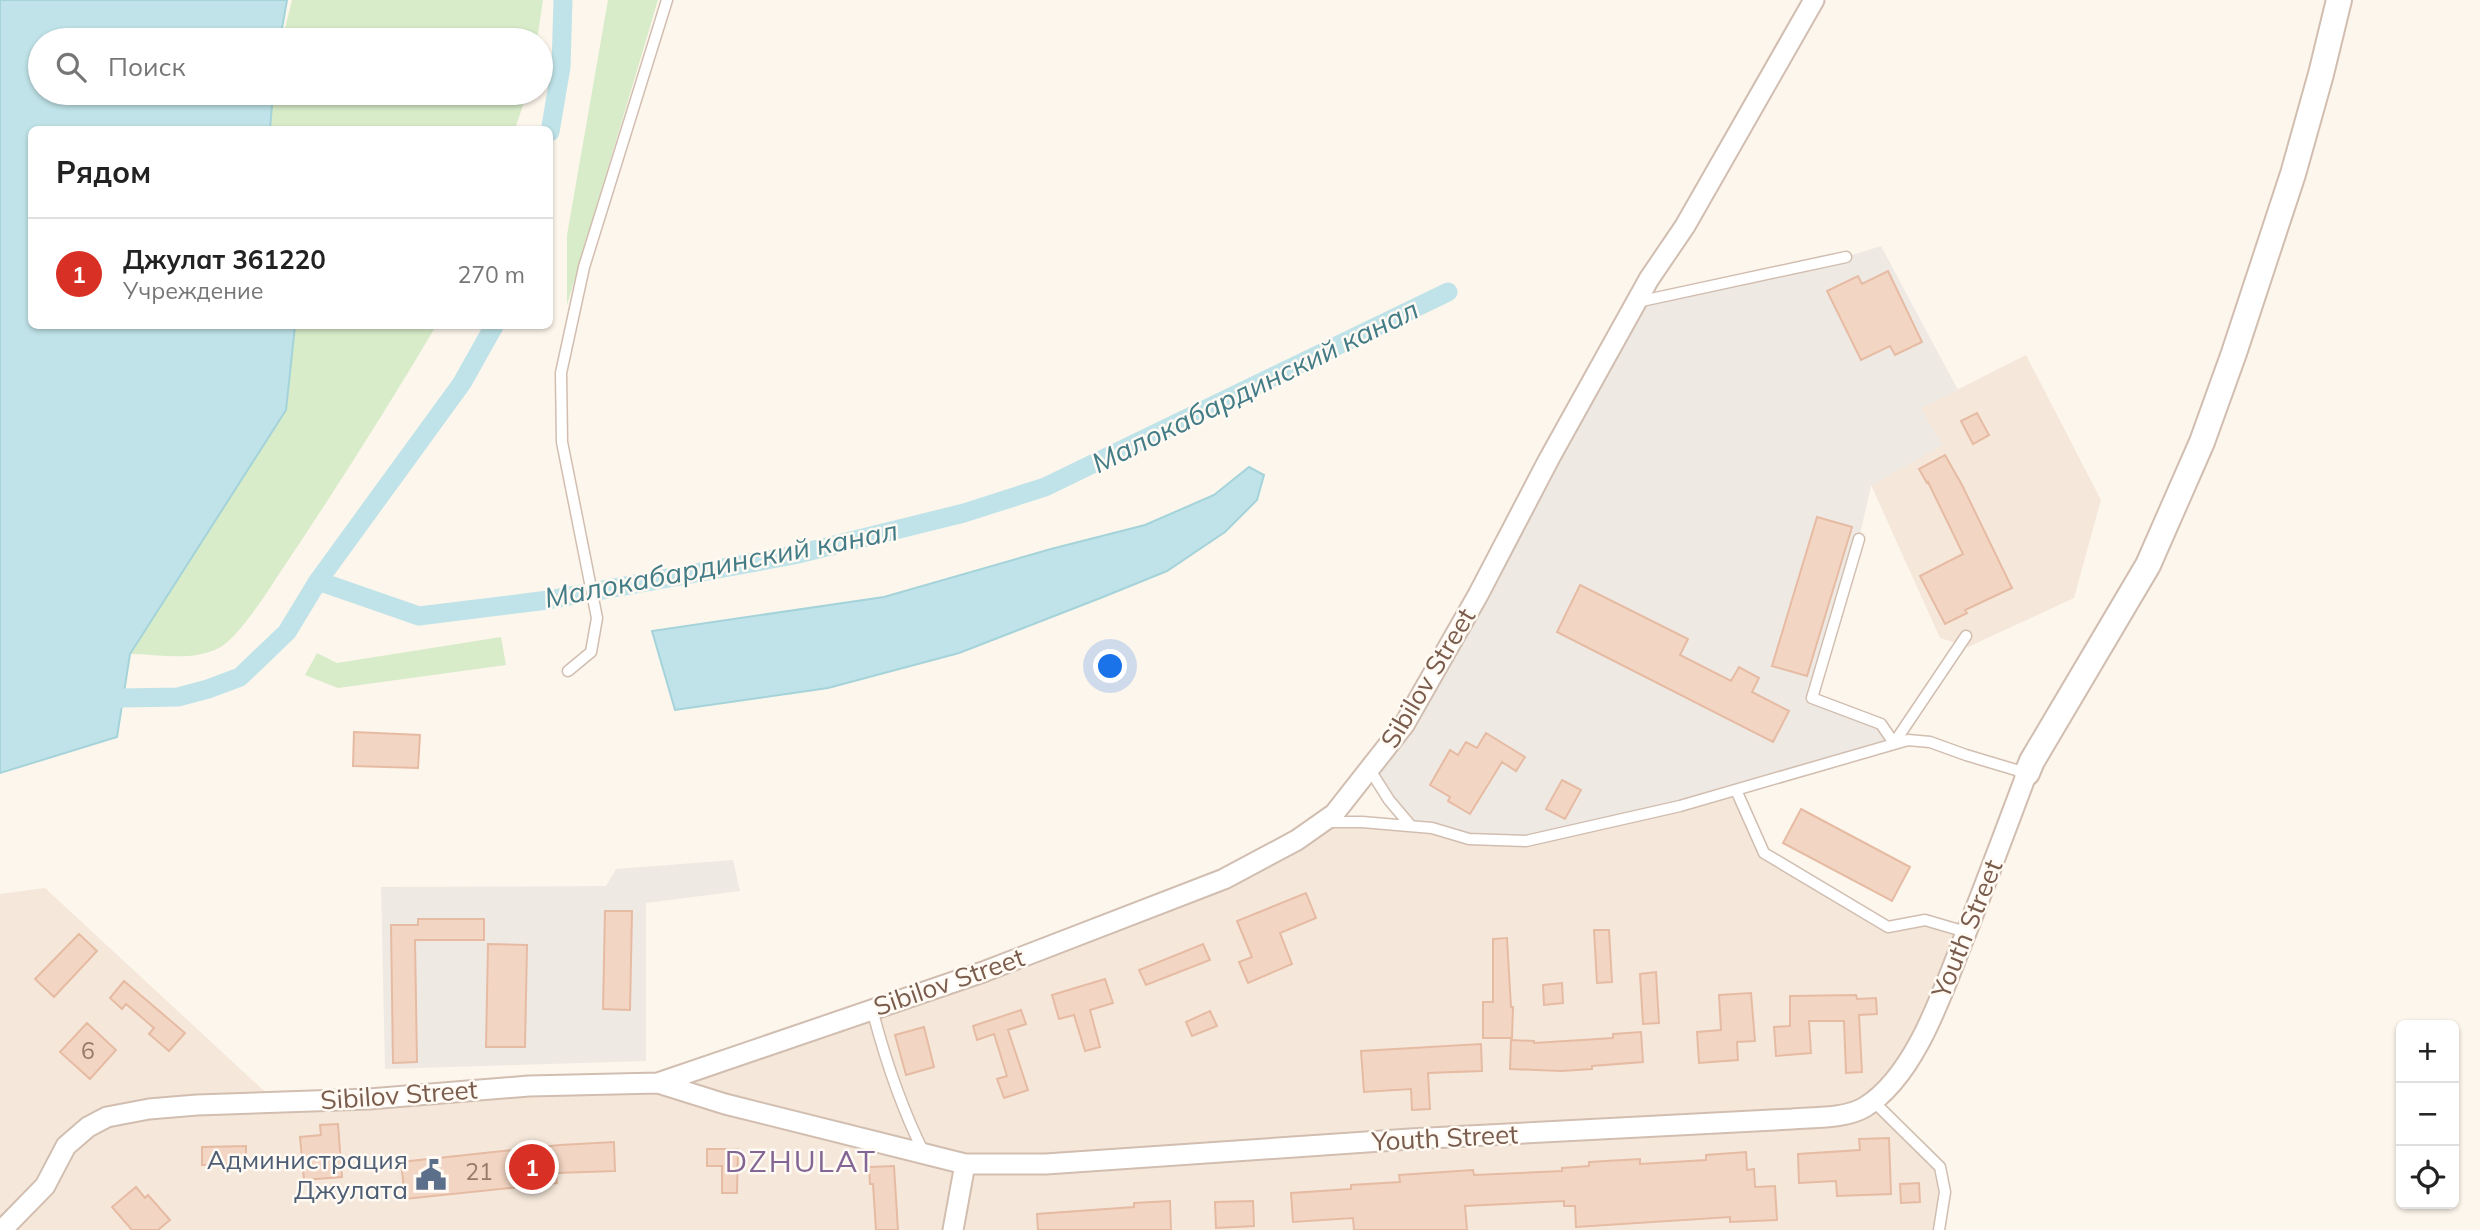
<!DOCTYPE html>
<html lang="ru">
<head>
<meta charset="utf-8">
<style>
	:root { --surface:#fff; --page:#f2f2f2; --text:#222; --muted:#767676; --line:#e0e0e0; --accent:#d93025 }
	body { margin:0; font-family:Mulish,sans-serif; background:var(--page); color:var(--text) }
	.controls { position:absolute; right:21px; bottom:21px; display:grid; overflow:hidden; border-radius:10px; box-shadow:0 2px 5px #0004 }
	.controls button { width:63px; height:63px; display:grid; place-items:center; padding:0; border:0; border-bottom:2px solid var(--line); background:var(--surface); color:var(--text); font:35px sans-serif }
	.you { position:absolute; left:1111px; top:667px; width:24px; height:24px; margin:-18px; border:5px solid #fff; border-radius:50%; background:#1a73e8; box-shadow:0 0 0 10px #1a73e833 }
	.badge { display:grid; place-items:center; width:46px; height:46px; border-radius:50%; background:var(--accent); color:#fff; font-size:23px; font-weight:700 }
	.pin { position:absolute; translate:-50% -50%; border:4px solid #fff; box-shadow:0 2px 7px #0006 }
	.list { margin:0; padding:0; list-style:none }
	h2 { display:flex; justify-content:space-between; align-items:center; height:91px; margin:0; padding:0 28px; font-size:30px }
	h2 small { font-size:23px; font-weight:400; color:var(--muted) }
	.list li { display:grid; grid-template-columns:46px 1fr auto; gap:21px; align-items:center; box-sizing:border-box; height:112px; padding:0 28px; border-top:2px solid var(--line) }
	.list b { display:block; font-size:26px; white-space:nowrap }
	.list p { margin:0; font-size:23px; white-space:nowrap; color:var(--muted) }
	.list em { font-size:23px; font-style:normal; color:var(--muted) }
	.icon { flex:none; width:38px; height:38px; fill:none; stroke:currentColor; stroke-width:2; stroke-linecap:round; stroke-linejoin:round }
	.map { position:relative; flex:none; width:2480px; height:1230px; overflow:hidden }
	.search { position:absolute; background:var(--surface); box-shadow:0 2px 5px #0004; left:28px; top:28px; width:525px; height:77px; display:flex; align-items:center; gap:18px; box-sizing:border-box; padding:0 24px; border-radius:38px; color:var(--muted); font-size:26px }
	.panel { position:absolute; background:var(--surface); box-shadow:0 2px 5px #0004; left:28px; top:126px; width:525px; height:203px; border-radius:10px }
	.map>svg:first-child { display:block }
	.residential { fill:#f5e8da }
	.industrial { fill:#efe9e4 }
	.green { fill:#d8ecc9 }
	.water { fill:#bfe3e8; stroke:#a5d3da; stroke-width:2 }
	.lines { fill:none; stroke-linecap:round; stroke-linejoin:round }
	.canal { stroke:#bfe3e8; stroke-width:19 }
	.building { fill:#f3d5c3; stroke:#e6bba3; stroke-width:2 }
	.service-casing { stroke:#d1beb0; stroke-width:13 }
	.minor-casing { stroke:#d1beb0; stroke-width:23 }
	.tertiary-casing { stroke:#d1beb0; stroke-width:28 }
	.service { stroke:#fff; stroke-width:10 }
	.minor { stroke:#fff; stroke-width:19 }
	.tertiary { stroke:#fff; stroke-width:24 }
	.labels { text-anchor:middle; stroke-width:5; stroke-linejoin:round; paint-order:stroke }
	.number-label { font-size:23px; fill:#987a6a }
	.street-label { font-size:26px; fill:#7a5c4d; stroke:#fffaf3 }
	.service-label { font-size:26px; fill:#4e5e75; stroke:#fffaf3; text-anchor:end }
	.water-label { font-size:28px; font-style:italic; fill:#437c86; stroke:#fffaf3 }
	.quarter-label { font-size:30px; letter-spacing:2px; fill:#846695; stroke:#fffaf3 }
</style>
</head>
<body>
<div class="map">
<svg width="2480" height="1230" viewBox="0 0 2480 1230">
	<rect width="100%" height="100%" fill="#fdf6ec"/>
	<path class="residential" d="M2026 355 2101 500 2074 598 1968 647 1940 638 1871 485 1941 445 1921 408Z
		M1736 790 1764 853 1888 927 1925 920 1966 932 1935 1011 1873 1101 1940 1167 1945 1192 1939 1230H0V894L45 888 276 1102 658 1083 1123 919 1322 822 1432 828Z"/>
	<path class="industrial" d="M1881 246 1958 390 1921 408 1942 445 1871 486 1859 539 1812 698 1881 724 1894 743 1823 764 1526 841 1469 839 1411 826 1370 770 1636 302 1846 257Z
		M733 860 740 891 646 903V1061L385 1069 381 887 606 886 616 869Z"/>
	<path class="green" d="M292 0H543L537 40H282Z
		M608 0H658L567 305V235Z
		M273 93H527L515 129H270Z
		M295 326H436C388 407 338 486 285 565 271 586 240 637 219 648 191 662 159 654 130 654L286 410Z
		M501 637 506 665 338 688 305 675 317 653 337 663Z"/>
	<path class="water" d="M0 0H287L280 40H40V93H273L270 129 32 130V326H295L286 410 130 654 117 737 0 773Z
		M1249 467 1264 475 1257 500 1225 532 1167 571 1103 597 959 653 828 688 675 710 652 631 884 597 1051 549 1145 525 1214 495Z"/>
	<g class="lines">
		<path class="canal" d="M550 132 561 67 563 0
			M318 581 462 383 494 326
			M98 702 123 698 178 697 208 689 240 677 287 632 318 581 419 616 548 600 794 555 964 513 1045 487 1448 292"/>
	</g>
	<path class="building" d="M1888 271 1922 342 1895 355 1890 346 1861 360 1827 291 1858 276 1862 284Z
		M1977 413 1989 435 1973 444 1961 421Z
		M1945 455 1962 485 2012 588 1965 610 1967 613 1945 624 1920 576 1963 554 1928 482 1927 483 1919 469Z
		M1817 517 1852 527 1807 676 1772 666Z
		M1580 585 1688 639 1680 655 1731 681 1739 667 1759 678 1752 692 1789 711 1773 742 1557 632Z
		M354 732 420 735 418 768 353 766Z
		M1486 733 1525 757 1516 771 1502 762 1470 814 1448 801 1450 797 1430 785 1450 750 1458 755 1466 742 1477 748Z
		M1562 780 1581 790 1565 819 1546 809Z
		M1801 809 1910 867 1892 901 1783 843Z
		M1306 893 1316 918 1280 933 1292 964 1248 983 1239 962 1252 957 1237 921Z
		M605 911H632L630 1010 603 1009Z
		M418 919H484V940H415L417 1062 393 1063 391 925H418Z
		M1594 930H1609L1612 982 1597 983Z
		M79 934 97 951 54 997 35 979Z
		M1507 938 1511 1007H1513L1512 1038H1483V1002H1493V939Z
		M488 944 527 945 525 1047H486Z
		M1203 944 1210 960 1146 985 1139 970Z
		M1656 972 1659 1023 1643 1024 1640 974Z
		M1105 979 1113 1003 1090 1010 1100 1047 1085 1051 1074 1015 1059 1019 1052 995Z
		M124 981 185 1033 169 1051 149 1034 154 1028 126 1004 122 1009 110 998Z
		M1562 983 1563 1003 1544 1005 1543 985Z
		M1751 993 1755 1041 1737 1042 1738 1060 1699 1063 1697 1032 1721 1030 1719 995Z
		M1856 995 1857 999 1876 998 1877 1014 1859 1015 1862 1072 1846 1073 1844 1021H1809L1811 1053 1776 1056 1774 1027 1790 1026V996Z
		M1021 1010 1026 1024 1008 1030 1028 1090 1004 1098 997 1079 1007 1076 994 1034 977 1040 973 1026Z
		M1210 1011 1217 1026 1192 1036 1186 1022Z
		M87 1023 116 1050 90 1079 60 1052Z
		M924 1027 934 1067 906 1075 895 1035Z
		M1641 1032 1643 1062 1592 1066V1069L1561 1071 1510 1069 1511 1040 1534 1041V1043L1613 1038V1034Z
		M1481 1044 1482 1071 1428 1073 1430 1109 1412 1110 1411 1089 1364 1092 1361 1051Z
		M338 1124 342 1177 304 1180 300 1137 321 1135 320 1125Z
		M1889 1138 1891 1194 1837 1196 1836 1181 1799 1183 1798 1154 1860 1150 1859 1139Z
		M614 1142 615 1171 556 1173 557 1183 405 1199 401 1162 560 1145Z
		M246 1146V1164L202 1165V1147Z
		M707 1149H738L737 1193H722V1166H707Z
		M1746 1152 1747 1170 1754 1169 1755 1187 1775 1186 1777 1220 1730 1222V1217L1576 1227 1575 1206H1564V1201L1465 1206 1467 1230H1354L1353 1218 1293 1222 1291 1193 1351 1189V1185L1400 1182 1399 1175 1473 1170 1474 1175 1562 1171V1168L1589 1166V1162L1640 1159V1164L1706 1160V1155Z
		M894 1166 898 1230H876L873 1184H870L869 1167Z
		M1919 1183 1920 1202 1901 1203 1900 1184Z
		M136 1187 145 1198 148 1195 170 1220 158 1230H132L112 1207Z
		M1170 1201 1171 1230H1038L1037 1214 1134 1207V1203Z
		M1253 1201 1254 1226 1216 1228 1215 1202Z"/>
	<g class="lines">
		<defs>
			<path id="service" d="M1637 302 1846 257
				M1859 539 1812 698 1881 724 1894 743
				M568 671 591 652 597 618 562 442 561 373 584 267 667 0
				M1894 743 1966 636
				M1370 770 1389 800 1411 826
				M1736 790 1764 853 1888 927 1925 920 1966 932
				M1326 822H1362L1432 828 1469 839 1526 841 1680 806 1908 740 1930 742 1966 755 2026 773
				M872 1009C885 1059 901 1107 924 1153
				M1873 1101 1940 1167 1945 1192 1939 1230"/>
			<path id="minor" d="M658 1083 725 1104 965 1164H1046L1410 1139 1792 1119C1815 1117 1845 1119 1865 1107 1917 1075 1944 987 1966 933 1987 880 2007 826 2027 773
				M2 1230 45 1186 66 1146 88 1127 107 1117 149 1109 197 1105 369 1099 529 1086 658 1083 983 972 1224 879 1297 840 1334 814 1404 725 1478 595 1549 459 1649 279 1685 226 1814 0
				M953 1230 965 1164"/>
			<path id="tertiary" d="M2027 773 2032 761 2148 565 2202 442 2234 353 2293 174 2321 74 2339 0"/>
		</defs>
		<use href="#service" class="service-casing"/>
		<use href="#minor" class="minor-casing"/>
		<use href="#tertiary" class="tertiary-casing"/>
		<use href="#service" class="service"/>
		<use href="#minor" class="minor"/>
		<use href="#tertiary" class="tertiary"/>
	</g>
	<defs>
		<symbol id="civic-bare" viewBox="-9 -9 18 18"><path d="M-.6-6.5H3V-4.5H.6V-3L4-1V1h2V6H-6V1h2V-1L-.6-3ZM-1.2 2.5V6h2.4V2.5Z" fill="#5c6f8a" stroke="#fffaf3" stroke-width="2.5" paint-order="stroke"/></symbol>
	</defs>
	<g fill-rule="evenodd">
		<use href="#civic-bare" x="409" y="1153" width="44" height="44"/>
	</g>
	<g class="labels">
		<g class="number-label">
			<text x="88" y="1059">6</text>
			<text x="479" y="1180">21</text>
		</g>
		<g class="street-label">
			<text transform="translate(1428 678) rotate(-59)" y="9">Sibilov Street</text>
			<text transform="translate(1967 929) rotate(-68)" y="9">Youth Street</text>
			<text transform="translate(949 982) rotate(-19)" y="9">Sibilov Street</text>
			<text transform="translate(399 1095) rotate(-4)" y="9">Sibilov Street</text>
			<text transform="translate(1445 1138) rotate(-3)" y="9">Youth Street</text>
		</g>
		<g class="service-label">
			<text x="408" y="1169">Администрация<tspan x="408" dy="30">Джулата</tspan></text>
		</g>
		<g class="water-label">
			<text transform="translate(1255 386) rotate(-26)" y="10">Малокабардинский канал</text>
			<text transform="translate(721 564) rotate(-11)" y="10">Малокабардинский канал</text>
		</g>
		<g class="quarter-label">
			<text x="801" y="1172">DZHULAT</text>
		</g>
	</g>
</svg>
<div class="controls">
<button>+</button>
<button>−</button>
<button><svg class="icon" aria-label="locate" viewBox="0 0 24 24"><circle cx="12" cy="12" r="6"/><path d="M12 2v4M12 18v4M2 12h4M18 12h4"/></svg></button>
</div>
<div class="you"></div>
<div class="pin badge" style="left:532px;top:1167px">1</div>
<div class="search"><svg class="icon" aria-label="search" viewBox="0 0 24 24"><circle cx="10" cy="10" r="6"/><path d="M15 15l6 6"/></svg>Поиск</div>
<section class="panel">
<h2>Рядом<small></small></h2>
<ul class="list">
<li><span class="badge">1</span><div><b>Джулат 361220</b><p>Учреждение</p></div><em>270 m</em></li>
</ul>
</section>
</div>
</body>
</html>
